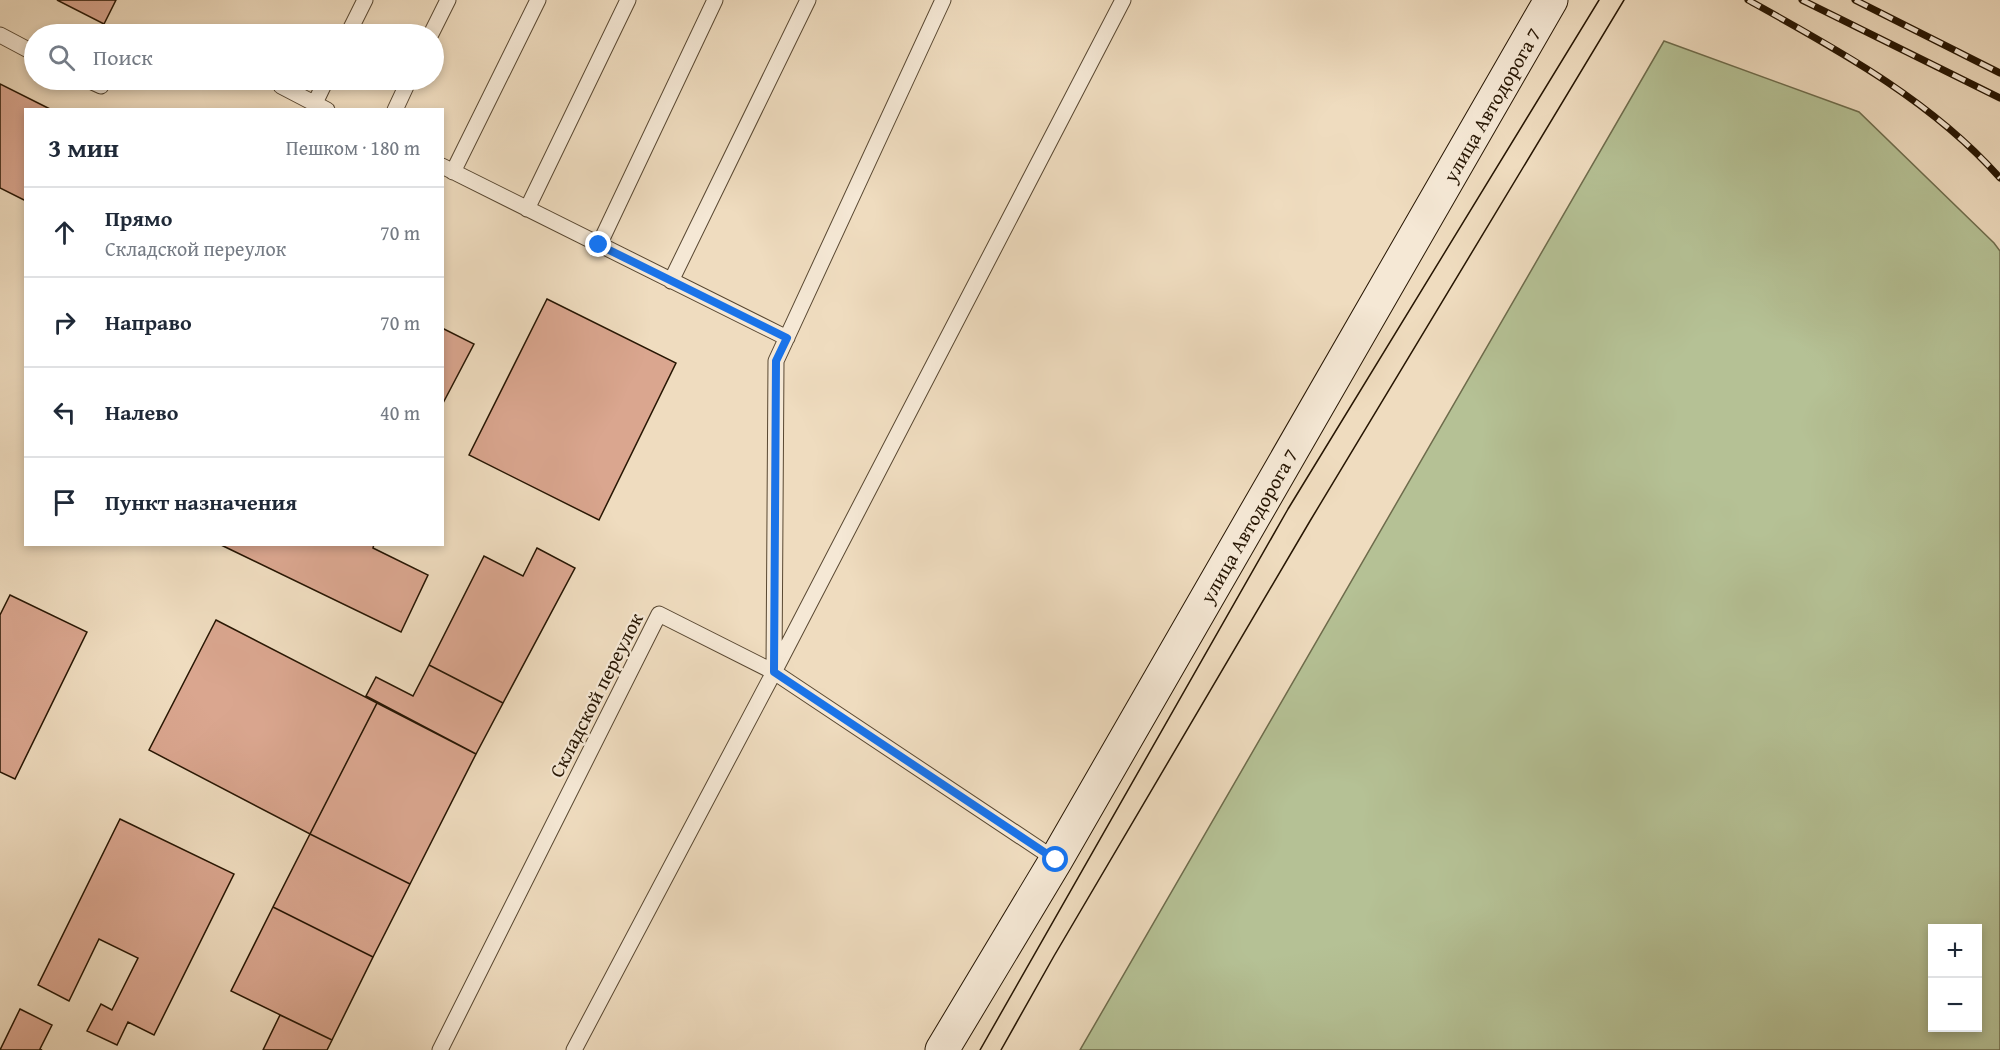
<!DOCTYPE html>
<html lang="ru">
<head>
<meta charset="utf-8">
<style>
	:root { --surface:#fff; --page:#f6f6f7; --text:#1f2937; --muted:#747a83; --line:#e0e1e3 }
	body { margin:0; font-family:"Gentium Book Plus",serif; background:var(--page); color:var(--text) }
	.controls { position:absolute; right:18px; bottom:18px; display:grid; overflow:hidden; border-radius:0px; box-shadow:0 3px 9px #0003 }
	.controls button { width:54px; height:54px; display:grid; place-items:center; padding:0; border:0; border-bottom:2px solid var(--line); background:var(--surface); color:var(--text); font:30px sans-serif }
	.stop { position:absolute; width:18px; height:18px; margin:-14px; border:4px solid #1a73e8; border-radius:50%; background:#fff }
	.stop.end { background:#1a73e8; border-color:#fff; box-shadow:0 2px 6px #0008 }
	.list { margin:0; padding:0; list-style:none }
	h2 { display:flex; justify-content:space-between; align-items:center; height:78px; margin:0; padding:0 24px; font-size:26px }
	h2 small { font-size:20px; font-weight:400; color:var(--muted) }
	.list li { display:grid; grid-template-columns:39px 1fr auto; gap:18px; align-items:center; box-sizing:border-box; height:90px; padding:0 24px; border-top:2px solid var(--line) }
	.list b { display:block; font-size:22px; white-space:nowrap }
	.list p { margin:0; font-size:20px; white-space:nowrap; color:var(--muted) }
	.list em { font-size:20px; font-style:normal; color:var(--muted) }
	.icon { flex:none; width:33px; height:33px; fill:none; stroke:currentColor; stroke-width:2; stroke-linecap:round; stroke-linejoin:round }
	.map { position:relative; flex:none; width:2000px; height:1050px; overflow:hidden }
	.search { position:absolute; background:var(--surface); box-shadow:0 3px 9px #0003; left:24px; top:24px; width:420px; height:66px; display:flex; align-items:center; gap:15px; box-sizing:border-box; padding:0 21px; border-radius:33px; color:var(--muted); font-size:22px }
	.panel { position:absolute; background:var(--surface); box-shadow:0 3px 9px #0003; left:24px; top:108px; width:420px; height:438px; border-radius:0px }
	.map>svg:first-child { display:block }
	.green { fill:#b5c195; stroke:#6e6c4c; stroke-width:1.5; fill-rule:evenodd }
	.building { fill:#daa68f; stroke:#271603; stroke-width:1.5 }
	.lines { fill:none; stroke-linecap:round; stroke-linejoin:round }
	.lane-casing { stroke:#594832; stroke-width:17 }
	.secondary-casing { stroke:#271603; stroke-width:35 }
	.lane { stroke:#f5e8d5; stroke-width:15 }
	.secondary { stroke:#f5e8d5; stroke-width:33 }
	.tram { stroke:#271603; stroke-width:1.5 }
	.rail-casing { stroke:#271603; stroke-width:7 }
	.rail { stroke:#f5e8d5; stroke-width:4.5; stroke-dasharray:14; stroke-linecap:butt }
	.route { stroke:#1a73e8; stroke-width:8 }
	.labels { text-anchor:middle; stroke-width:4.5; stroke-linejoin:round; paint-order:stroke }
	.street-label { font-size:20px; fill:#271603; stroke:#f5e8d5 }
</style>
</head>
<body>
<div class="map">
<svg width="2000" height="1050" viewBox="0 0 2000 1050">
	<rect width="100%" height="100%" fill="#efdcbf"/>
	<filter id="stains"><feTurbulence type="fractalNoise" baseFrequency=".00333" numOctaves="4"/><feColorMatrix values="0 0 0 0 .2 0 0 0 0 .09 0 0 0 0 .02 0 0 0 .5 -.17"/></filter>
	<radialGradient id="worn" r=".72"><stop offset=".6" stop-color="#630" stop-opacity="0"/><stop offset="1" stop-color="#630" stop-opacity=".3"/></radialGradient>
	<path class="green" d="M1664 41 1859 112 1994 243 2000 251V1050H1080ZM1932 928H1978V1028H1932Z"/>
	<path class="building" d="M57 0H116L104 24Z
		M0 84 52 110H26V201L0 188Z
		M547 299 676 363 599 520 469 455Z
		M442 328 474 344 442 405Z
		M219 544H374L373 548 428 575 401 632Z
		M537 548 575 568 503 703 429 665 484 556 523 576Z
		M10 595 87 632 15 779 0 772V615Z
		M216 620 377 703 310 834 149 750Z
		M429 665 503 703 476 754 366 696 376 677 413 696Z
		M377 703 476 754 410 884 310 834Z
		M120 819 234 874 154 1035 128 1022 117 1045 87 1031 101 1004 112 1010 138 958 99 939 69 1001 38 985Z
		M310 834 410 884 373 957 273 907Z
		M273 907 373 957 332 1040 231 991Z
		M20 1009 52 1025 40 1049 42 1050H0Z
		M280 1015 332 1040 327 1050H263Z"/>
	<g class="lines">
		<defs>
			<path id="lane" d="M348 34 365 0
				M431 34 448 0
				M0 35 34 53
				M88 80 101 86
				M281 86 327 110
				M315 103 326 80
				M395 110 409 80
				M442 166 787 338
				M453 172 538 0
				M527 209 628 0
				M599 245 715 0
				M671 281 808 0
				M774 668 776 361 943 0
				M440 1050 659 614 774 672 1056 860
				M574 1050 774 672 1123 0"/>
			<path id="secondary" d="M942 1050 1056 860 1551 0"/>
		</defs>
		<use href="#lane" class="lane-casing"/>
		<use href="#secondary" class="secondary-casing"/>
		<use href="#lane" class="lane"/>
		<use href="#secondary" class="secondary"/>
		<path class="tram" d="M980 1050 1288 509 1599 0
			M1001 1050 1054 956 1310 521 1624 0"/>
		<defs>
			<path id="rail" d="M1748 0C1838 50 1931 100 2000 178
				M1802 0 2000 98
				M1855 0 2000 73"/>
		</defs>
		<use href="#rail" class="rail-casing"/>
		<use href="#rail" class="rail"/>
	</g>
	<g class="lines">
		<path class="route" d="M599 245 787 338 776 361 774 672 1056 860"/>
	</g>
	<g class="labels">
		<g class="street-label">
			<text transform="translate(1492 105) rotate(-60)" y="7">улица Автодорога 7</text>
			<text transform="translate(1249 526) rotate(-60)" y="7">улица Автодорога 7</text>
			<text transform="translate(596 695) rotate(-63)" y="7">Складской переулок</text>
		</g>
	</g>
	<rect width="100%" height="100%" filter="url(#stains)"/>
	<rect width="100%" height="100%" fill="url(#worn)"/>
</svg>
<div class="controls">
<button>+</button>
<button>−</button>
</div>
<div class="stop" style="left:1056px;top:860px"></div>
<div class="stop end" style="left:599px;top:245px"></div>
<div class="search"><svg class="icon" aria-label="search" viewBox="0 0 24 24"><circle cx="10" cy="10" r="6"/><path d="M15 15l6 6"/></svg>Поиск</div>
<section class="panel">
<h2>3 мин<small>Пешком · 180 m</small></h2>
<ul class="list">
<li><svg class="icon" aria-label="ahead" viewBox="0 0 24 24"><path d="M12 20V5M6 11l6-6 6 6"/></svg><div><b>Прямо</b><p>Складской переулок</p></div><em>70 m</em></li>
<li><svg class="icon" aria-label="right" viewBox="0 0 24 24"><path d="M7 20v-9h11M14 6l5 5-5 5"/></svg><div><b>Направо</b></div><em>70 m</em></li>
<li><svg class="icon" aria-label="left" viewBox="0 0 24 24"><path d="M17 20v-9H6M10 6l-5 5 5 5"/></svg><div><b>Налево</b></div><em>40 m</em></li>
<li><svg class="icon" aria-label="arrive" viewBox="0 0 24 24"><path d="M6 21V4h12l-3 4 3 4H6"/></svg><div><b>Пункт назначения</b></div></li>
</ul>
</section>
</div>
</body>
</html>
